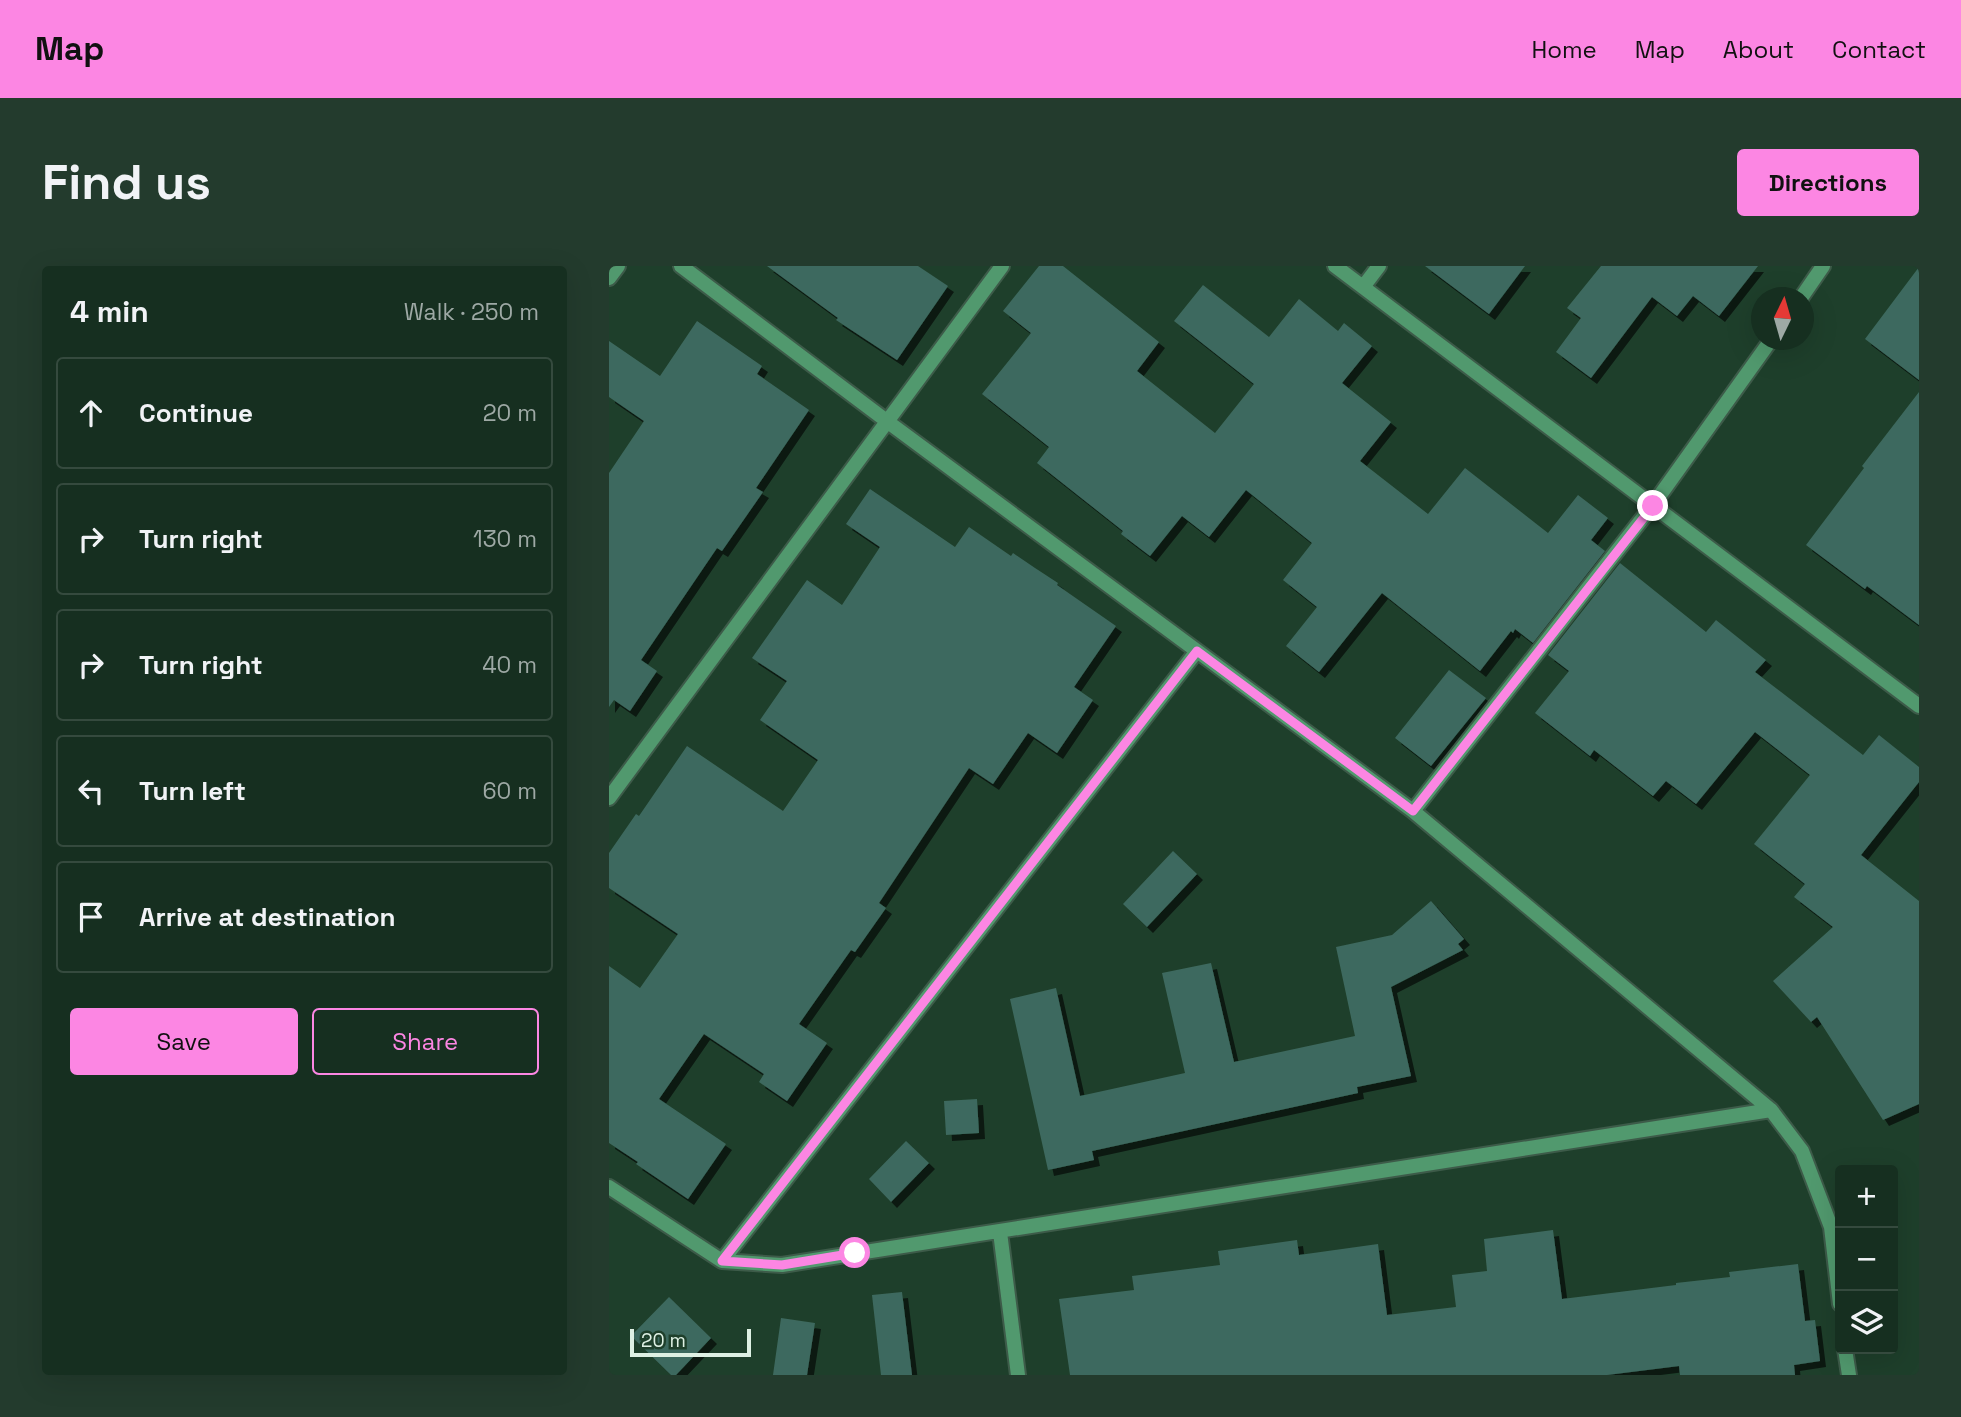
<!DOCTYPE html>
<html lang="en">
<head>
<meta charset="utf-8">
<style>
	:root { --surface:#162f20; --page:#233b2d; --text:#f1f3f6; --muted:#9ea9a5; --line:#354a3e; --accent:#fc86e3 }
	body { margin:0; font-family:"Space Grotesk",sans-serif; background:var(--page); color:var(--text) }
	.controls { position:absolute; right:21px; bottom:21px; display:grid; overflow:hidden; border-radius:7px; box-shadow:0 7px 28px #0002 }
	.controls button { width:63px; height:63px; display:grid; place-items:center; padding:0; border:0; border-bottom:2px solid var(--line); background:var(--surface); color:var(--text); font:35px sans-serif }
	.compass { position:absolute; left:1142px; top:21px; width:63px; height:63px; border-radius:50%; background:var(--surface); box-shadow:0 7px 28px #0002; rotate:5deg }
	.scale { position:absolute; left:21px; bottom:18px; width:121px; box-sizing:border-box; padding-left:7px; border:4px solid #def0e4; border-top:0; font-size:19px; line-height:24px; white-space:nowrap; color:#def0e4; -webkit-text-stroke:5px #1e3f2b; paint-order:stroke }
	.stop { position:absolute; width:21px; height:21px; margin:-16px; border:5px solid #fc86e3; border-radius:50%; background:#fff }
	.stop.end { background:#fc86e3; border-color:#fff; box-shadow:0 2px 7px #0008 }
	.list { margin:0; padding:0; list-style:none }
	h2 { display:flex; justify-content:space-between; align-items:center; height:91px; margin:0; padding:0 28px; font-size:30px }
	h2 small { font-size:23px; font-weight:400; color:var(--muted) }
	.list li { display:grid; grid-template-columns:46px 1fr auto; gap:21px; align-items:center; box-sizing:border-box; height:112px; margin:0 14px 14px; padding:0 14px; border:2px solid var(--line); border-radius:7px }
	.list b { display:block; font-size:26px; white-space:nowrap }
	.list em { font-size:23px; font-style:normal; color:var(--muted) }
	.actions { display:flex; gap:14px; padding:21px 28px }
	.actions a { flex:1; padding:16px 0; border:2px solid var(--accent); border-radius:7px; text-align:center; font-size:24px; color:var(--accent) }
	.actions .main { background:var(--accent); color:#111 }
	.icon { flex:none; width:38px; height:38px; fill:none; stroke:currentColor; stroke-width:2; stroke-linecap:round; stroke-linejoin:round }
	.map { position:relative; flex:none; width:1310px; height:1109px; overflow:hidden; border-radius:7px }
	header { display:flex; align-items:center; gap:42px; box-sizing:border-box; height:98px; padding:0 35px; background:var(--accent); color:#111 }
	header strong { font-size:33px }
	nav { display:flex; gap:38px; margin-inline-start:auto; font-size:24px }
	.intro { display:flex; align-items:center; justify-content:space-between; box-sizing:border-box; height:168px; padding:0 42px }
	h1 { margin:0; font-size:49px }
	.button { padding:18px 32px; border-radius:7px; background:var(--accent); color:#111; font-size:24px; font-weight:700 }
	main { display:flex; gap:42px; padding:0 42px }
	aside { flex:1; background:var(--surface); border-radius:7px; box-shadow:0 7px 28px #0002 }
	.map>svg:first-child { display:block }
	.building { fill:#3e695e; filter:url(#shadow) }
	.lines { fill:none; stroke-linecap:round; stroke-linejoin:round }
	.street-casing { stroke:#3d5b49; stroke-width:18 }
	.street { stroke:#51996e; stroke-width:14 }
	.route { stroke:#fc86e3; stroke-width:9 }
</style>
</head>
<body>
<header>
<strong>Map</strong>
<nav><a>Home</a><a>Map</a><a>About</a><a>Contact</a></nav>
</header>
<div class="intro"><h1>Find us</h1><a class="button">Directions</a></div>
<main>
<aside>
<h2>4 min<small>Walk · 250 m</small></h2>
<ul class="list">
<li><svg class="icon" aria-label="ahead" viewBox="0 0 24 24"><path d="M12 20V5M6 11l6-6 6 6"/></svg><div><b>Continue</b></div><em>20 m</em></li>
<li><svg class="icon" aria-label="right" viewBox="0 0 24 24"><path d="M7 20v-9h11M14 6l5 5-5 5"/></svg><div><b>Turn right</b></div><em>130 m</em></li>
<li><svg class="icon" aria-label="right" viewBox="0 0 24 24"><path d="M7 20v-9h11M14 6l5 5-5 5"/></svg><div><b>Turn right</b></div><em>40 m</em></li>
<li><svg class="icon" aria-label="left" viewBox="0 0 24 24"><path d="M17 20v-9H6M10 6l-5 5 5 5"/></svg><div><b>Turn left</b></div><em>60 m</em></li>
<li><svg class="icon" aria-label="arrive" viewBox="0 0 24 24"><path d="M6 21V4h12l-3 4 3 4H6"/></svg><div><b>Arrive at destination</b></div></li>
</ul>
<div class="actions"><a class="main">Save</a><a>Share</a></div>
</aside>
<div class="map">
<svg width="1310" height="1109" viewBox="0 0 1310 1109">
	<defs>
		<filter id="shadow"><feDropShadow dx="6" dy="6" stdDeviation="0" flood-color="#0009"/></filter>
	</defs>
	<rect width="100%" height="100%" fill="#1e3f2b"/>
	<path class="building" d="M158 0H309L339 20 288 94 227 54 229 52Z
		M430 0H454L550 76 528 105 606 167 645 118 565 55 594 19 660 71 690 33 729 65 735 57 763 80 733 117 782 156 751 195 819 248 856 202 939 267 969 229 999 252 982 274 996 285 924 377 906 363 904 367 902 365 871 405 773 327 710 406 677 380 708 341 674 314 703 277 637 224 600 271 573 250 541 290 512 268 514 265 428 197 440 181 373 128 422 67 394 45Z
		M816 0H916L880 48Z
		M992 0H1149L1110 50 1084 30 1068 50 1043 31 982 112 947 86 972 52 958 42Z
		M1310 1V114L1256 73Z
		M88 55 153 100 148 108 200 144 147 222 154 226 113 285 108 282 32 394 48 405 21 445 5 434 0 441V207L35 155 0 131V75L51 110Z
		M1310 126V359L1258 320 1256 323 1197 279 1255 202 1253 200Z
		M261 223 346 281 360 261 402 290 404 287 426 302 449 317 448 319 507 360 465 421 484 434 448 487 419 467 384 518 360 502 270 637 277 642 246 686 242 684 190 758 218 777 178 835 150 816 155 808 95 768 50 833 117 878 79 933 27 898 29 896 0 877V700L31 722 69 668 0 622V587L27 548 30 550 78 480 174 545 209 494 151 454 178 415 143 392 198 314 233 339 271 281 237 258Z
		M1011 297 1097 366 1107 354 1157 394 1146 406 1254 489 1270 469 1310 501V516L1252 589 1310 635V838L1274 854 1208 751 1202 756 1164 715 1224 661 1185 631 1196 618 1145 578 1201 509 1146 466 1087 538 1057 515 1044 530 985 484 981 490 926 447 960 405 939 389Z
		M840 404 877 432 822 500 786 472Z
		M564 585 588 608 538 661 514 638Z
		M822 635 855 673 849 678 854 684 782 721 802 810 748 821 749 827 483 885 485 894 439 904 401 733 447 722 471 830 576 807 553 707 602 697 625 796 746 770 727 681 783 669Z
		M368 833 370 867 337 869 335 835Z
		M297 875 320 897 282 936 260 913Z
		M944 964 953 1033 1067 1019V1017L1121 1011 1120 1006 1189 998 1196 1055 1206 1054 1211 1095 1185 1099 1186 1109H1071L1070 1100 998 1109H461L450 1033 525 1024 523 1010 611 999 609 985 688 974 690 989 769 978 778 1049 847 1041 843 1009 878 1005 875 973Z
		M293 1026 303 1109H272L263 1029Z
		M60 1031 102 1072 67 1109H62L22 1070Z
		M172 1052 206 1057 198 1109H164Z"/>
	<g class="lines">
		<defs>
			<path id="street" d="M72 0 279 156 804 545 1162 844 1193 885 1222 961 1231 1038
				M726 0 1310 440
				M0 12 9 0
				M754 21 770 0
				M1192 32 1214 0
				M0 532 393 0
				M804 545 1044 239 1162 74
				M0 921 113 995 173 999 1162 844
				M391 966 409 1109
				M113 995 588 385
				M1236 1083 1240 1109"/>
		</defs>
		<use href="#street" class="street-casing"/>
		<use href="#street" class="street"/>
	</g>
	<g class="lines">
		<path class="route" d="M246 987 173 999 113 995 588 385 804 545 1044 240"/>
	</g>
</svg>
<div class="controls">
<button>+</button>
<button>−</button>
<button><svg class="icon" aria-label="layers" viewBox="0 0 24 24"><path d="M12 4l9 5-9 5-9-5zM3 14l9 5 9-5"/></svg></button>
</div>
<svg class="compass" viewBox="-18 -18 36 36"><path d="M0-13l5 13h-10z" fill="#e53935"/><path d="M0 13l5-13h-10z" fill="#9ea9a5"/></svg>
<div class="scale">20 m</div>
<div class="stop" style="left:246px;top:987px"></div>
<div class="stop end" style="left:1044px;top:240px"></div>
</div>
</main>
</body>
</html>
